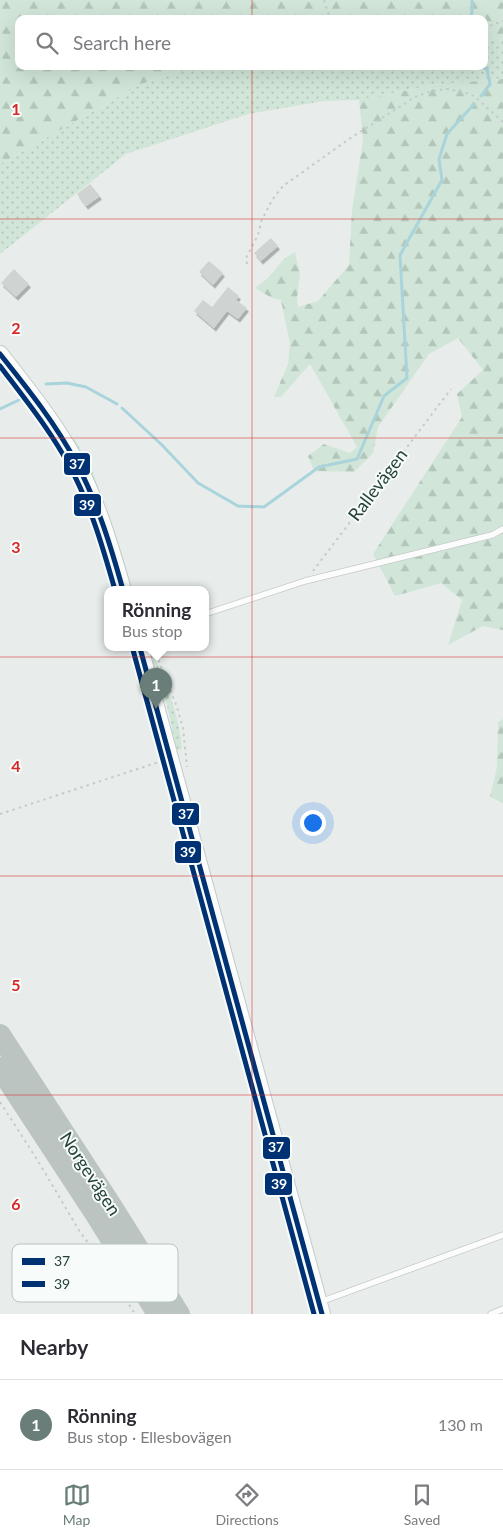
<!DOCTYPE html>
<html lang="en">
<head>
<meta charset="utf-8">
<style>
	:root { --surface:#fff; --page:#f2f2f3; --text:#2b2b33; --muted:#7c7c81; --line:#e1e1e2; --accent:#697e78 }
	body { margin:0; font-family:Lato,sans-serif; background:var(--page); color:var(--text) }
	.you { position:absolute; left:312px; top:822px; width:18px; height:18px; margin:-12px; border:4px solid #fff; border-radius:50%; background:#1a73e8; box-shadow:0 0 0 8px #1a73e833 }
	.badge { display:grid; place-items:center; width:32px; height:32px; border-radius:50%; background:var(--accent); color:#fff; font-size:16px; font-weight:700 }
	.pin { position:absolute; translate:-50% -41px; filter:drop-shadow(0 1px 2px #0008) }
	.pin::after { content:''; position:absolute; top:26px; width:18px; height:15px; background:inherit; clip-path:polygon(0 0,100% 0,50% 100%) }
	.popup { position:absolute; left:104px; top:586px; width:105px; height:65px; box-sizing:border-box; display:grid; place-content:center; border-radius:10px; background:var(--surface); filter:drop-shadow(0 1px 4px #0005); font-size:16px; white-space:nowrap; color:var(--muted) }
	.popup b { font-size:19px; color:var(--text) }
	.popup::after { content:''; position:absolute; left:50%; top:100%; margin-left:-10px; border:10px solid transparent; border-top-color:var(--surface) }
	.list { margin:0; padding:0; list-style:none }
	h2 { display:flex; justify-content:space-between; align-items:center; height:65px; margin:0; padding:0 20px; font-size:21px }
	h2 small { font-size:16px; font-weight:400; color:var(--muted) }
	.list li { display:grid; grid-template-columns:32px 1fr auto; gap:15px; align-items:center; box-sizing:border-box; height:90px; padding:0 20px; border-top:1px solid var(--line) }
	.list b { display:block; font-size:19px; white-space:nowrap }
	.list p { margin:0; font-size:16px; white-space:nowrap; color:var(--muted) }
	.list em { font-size:16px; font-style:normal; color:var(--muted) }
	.icon { flex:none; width:28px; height:28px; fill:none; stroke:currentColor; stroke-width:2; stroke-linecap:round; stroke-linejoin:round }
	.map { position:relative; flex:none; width:503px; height:1314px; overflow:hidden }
	.search { position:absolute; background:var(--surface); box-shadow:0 5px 20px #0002; left:15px; right:15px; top:15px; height:55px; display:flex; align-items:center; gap:12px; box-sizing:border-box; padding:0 18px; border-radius:10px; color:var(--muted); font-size:19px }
	.sheet { height:155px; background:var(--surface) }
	nav { display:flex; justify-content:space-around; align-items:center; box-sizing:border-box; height:70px; border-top:1px solid var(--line); background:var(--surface); font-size:14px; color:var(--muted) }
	nav a { display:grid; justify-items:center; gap:2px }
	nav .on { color:var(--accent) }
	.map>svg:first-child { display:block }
	.grass { fill:url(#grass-dots) }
	.forest { fill:url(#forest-firs) }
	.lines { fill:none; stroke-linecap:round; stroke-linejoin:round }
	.stream { stroke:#a9d4db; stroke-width:3 }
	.building { fill:#cfd4d2; filter:url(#shadow) }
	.service-casing { stroke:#c5cac8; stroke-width:7 }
	.secondary-casing { stroke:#c3cbc8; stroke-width:18 }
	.motorway-casing { stroke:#c3ccc9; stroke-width:22 }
	.path { stroke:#c3ccca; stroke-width:2; stroke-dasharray:2.5 4; stroke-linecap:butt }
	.service { stroke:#fcfcfc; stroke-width:5.5 }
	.secondary { stroke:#fcfcfc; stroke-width:16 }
	.motorway { stroke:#bcc4c2; stroke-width:21 }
	.bus-1-casing { stroke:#f7fbf9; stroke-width:9 }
	.bus-2-casing { stroke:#f7fbf9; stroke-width:9 }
	.bus-1 { stroke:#003273; stroke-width:5 }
	.bus-2 { stroke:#003273; stroke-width:5 }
	.grid { fill:none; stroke:#d62828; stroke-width:1; stroke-opacity:0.55 }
	.labels { text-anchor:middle; stroke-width:4; stroke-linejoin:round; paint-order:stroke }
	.street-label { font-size:18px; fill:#24423a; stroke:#f7fbf9 }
	.key { fill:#f7fbf9; stroke:#b8c4c0; stroke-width:1 }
	.key-label { font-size:14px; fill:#24423a }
	.grid-label { font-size:16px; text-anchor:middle; font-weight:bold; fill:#d62828; stroke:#f7fbf9; stroke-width:4; stroke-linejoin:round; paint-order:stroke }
	.line-badge { stroke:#f7fbf9; stroke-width:2 }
	.badge-label { font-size:14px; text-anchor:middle; font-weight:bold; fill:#fff }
</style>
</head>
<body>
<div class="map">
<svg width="503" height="1314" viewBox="0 0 503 1314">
	<defs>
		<pattern id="grass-dots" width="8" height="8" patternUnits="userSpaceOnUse" patternTransform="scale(1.25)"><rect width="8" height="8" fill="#d1e6d8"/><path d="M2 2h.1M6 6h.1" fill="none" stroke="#b3c6ba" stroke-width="1.8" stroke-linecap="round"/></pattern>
		<pattern id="forest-firs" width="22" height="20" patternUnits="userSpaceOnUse" patternTransform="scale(1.25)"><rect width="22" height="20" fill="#d1e6d8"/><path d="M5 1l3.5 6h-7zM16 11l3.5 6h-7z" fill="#b3c6ba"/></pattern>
		<filter id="shadow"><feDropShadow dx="2" dy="3.5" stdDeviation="0" flood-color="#0004"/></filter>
	</defs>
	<rect width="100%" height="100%" fill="#e8edeb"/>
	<path class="grass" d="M503 38V79L434 85 359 100 324 101 248 114 126 154 0 254V164L141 84 196 66H484V40Z
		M74 439H75L94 475 110 523 122 554 132 590H129L73 442Z
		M147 648H151C165 681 179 713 182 749L178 750 176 747 166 701 155 676Z"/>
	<path class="forest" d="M0 0H503V38L484 40V19H19V66H196L141 84 0 164Z
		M503 79V630L483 626 448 645 462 600 441 583 395 596 373 554 462 417 457 394 483 370 458 338 429 354 378 427 373 453 354 472 314 471 308 456 324 444 350 453 357 447 310 364 281 397H274L288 364 290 344 281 300 272 298 255 288 268 278 284 259 295 252 300 274 297 298 298 307 318 301 349 265 352 210 363 140 359 100 434 85Z
		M503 719V803L490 797 497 767 498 722Z"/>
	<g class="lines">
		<path class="stream" d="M470 19 472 12V0
			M478 66 487 69 490 84 481 96
			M46 384 67 383 86 387 117 404
			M122 408 162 445 198 483 238 506 264 507 319 467 357 459 384 396 407 378 400 255 442 180 439 159 447 134 474 104
			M0 409 19 400"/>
	</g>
	<path class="building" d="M90 184 100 196 86 206 77 194Z
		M271 238 278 246 261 261 254 253Z
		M209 261 223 273 213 285 199 272Z
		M14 269 29 284 16 297 1 283Z
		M228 287 239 296 236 300 247 308 238 319 227 311 214 328 194 311 203 300 212 307Z"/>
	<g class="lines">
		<defs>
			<path id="service" d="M205 614 305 581 492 535 503 529
				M320 1302 503 1235
				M491 1314 503 1309"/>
			<path id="secondary" d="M0 354C28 390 56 424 77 464 98 504 111 548 123 590
				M140 648 322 1314"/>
			<path id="motorway" d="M0 1035 110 1204 179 1314
				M0 1068 95 1213 158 1314"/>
		</defs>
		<use href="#service" class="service-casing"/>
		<use href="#secondary" class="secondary-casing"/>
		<use href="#motorway" class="motorway-casing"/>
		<path class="path" d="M324 0 330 19
			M484 28 503 21
			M247 264 246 258 258 235 261 222 272 200 283 186 349 139 415 97 432 91 447 89 463 92 474 96 503 122
			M313 571 451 389
			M156 654 177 707 183 728 187 767
			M0 814 159 762
			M0 1102 38 1161 80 1232 102 1261 135 1314"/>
		<use href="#service" class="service"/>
		<use href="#secondary" class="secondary"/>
		<use href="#motorway" class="motorway"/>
		<defs>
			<path id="bus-1" d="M0 354C28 389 56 424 77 464 98 504 111 547 123 590
				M140 648 322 1314"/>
			<path id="bus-2" d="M0 366C25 399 51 431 70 467 91 506 103 548 115 590
				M133 650 314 1314"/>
		</defs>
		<use href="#bus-1" class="bus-1-casing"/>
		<use href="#bus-2" class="bus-2-casing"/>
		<use href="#bus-1" class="bus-1"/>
		<use href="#bus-2" class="bus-2"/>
	</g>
	<path class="grid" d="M252 0V19M252 66V1314M0 219H503M0 438H503M0 657H503M0 876H503M0 1095H503"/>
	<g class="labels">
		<g class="street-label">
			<text transform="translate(378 485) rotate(-53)" y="6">Rallevägen</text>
			<text transform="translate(90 1174) rotate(57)" y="6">Norgevägen</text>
		</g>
	</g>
	<rect x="12" y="1244" width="166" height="58" rx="8" class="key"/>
	<rect x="22" y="1258" width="23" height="7" fill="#003273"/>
	<rect x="22" y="1281" width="23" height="6" fill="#003273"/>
	<g class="key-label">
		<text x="54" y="1266">37</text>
		<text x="54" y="1289">39</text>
	</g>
	<g class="grid-label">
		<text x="16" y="115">1</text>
		<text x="16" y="334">2</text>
		<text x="16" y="553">3</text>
		<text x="16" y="772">4</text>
		<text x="16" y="991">5</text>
		<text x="16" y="1210">6</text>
	</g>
	<g class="line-badge">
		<rect x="63" y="452" width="28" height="24" rx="5" fill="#003273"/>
		<rect x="73" y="493" width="29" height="24" rx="5" fill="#003273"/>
		<rect x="171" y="802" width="29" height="24" rx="5" fill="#003273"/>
		<rect x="174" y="840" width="28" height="24" rx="5" fill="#003273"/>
		<rect x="262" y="1136" width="29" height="24" rx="5" fill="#003273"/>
		<rect x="264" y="1172" width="29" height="24" rx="5" fill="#003273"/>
	</g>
	<g class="badge-label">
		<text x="77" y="469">37</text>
		<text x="87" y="510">39</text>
		<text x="186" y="819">37</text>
		<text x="188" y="857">39</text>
		<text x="276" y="1152">37</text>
		<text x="279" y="1189">39</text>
	</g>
</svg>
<div class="you"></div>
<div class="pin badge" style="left:156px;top:709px">1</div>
<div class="popup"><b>Rönning</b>Bus stop</div>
<div class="search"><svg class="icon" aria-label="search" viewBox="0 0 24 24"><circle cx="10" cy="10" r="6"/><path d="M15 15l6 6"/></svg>Search here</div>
</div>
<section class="sheet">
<h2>Nearby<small></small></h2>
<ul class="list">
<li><span class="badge">1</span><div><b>Rönning</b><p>Bus stop · Ellesbovägen</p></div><em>130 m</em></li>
</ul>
</section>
<nav>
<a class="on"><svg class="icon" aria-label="map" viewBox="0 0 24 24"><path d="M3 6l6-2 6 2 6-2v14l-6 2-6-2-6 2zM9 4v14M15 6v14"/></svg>Map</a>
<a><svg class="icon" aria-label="directions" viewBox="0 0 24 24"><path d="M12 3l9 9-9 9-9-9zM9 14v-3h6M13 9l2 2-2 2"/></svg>Directions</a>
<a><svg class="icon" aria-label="saved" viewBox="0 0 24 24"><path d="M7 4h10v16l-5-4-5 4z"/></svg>Saved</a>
</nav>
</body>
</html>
